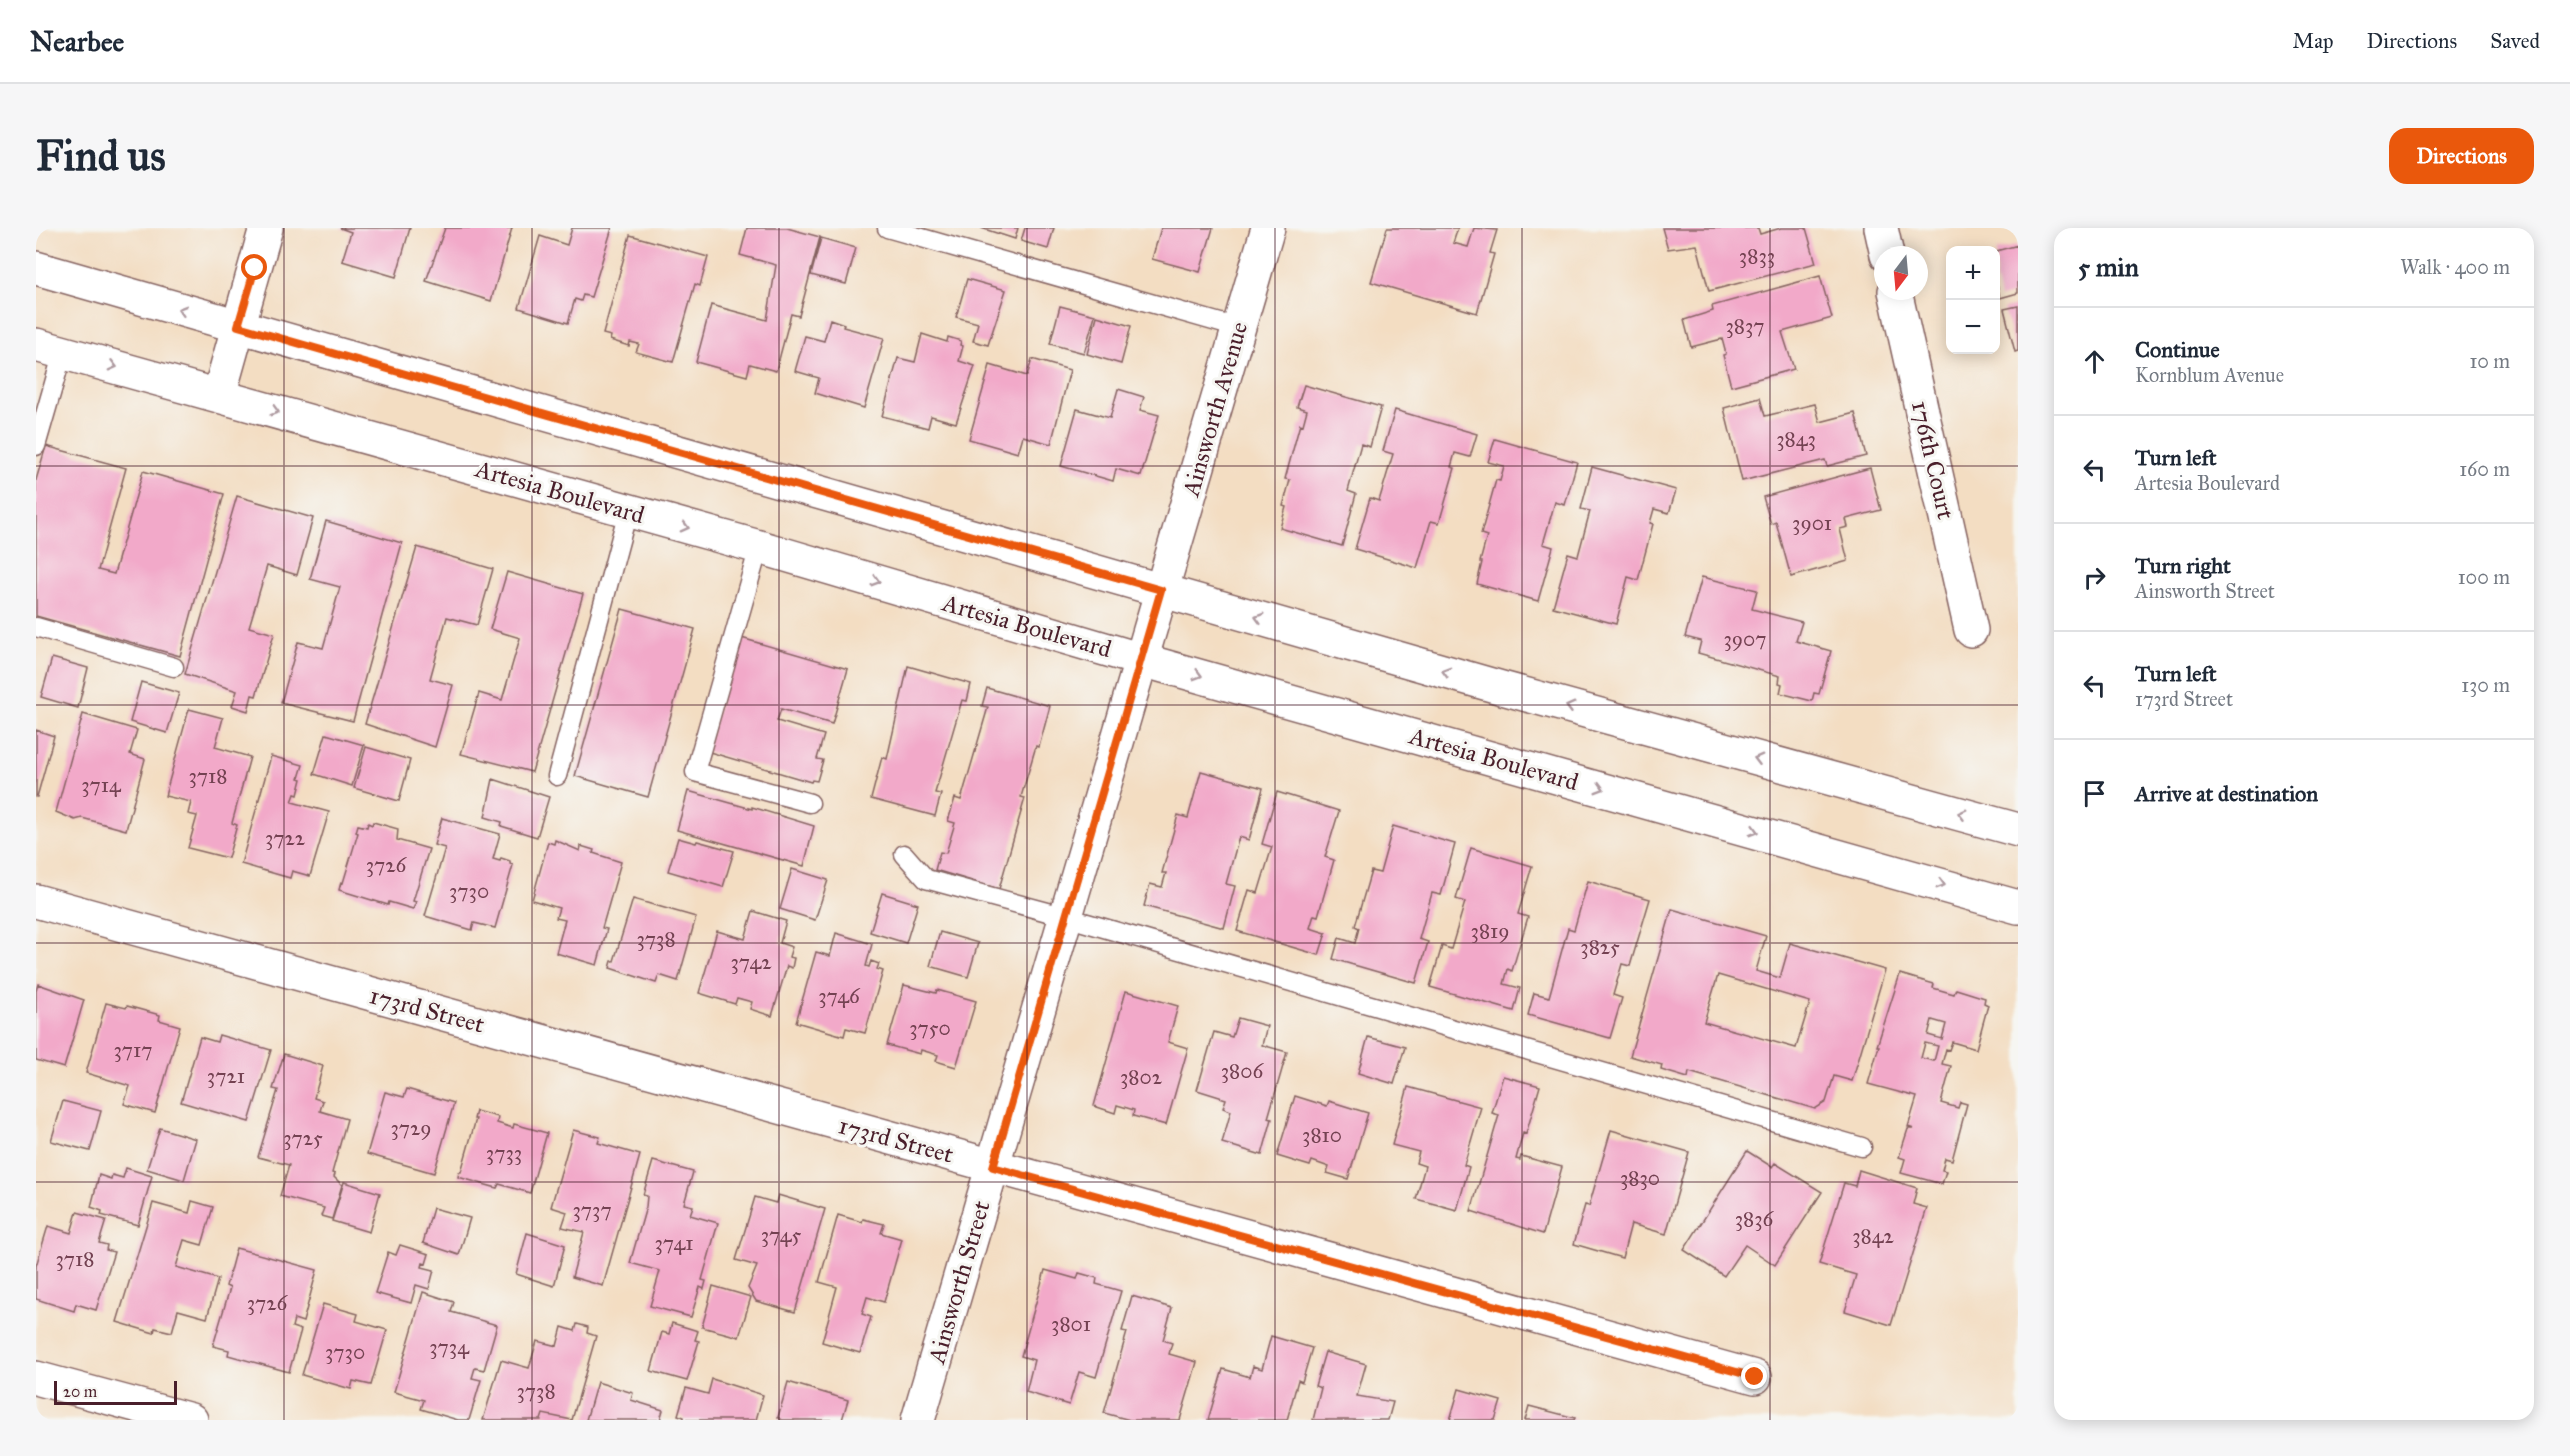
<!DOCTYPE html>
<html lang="en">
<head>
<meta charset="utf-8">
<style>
	:root { --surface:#fff; --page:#f6f6f7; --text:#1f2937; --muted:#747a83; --line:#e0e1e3; --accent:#ea580c }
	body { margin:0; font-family:"IM FELL Great Primer",serif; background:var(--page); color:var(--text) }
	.controls { position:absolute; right:18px; top:18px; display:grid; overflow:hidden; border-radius:12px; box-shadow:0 3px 15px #0003 }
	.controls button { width:54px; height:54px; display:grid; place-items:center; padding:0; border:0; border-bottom:2px solid var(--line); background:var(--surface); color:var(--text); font:30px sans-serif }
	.compass { position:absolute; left:1838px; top:18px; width:54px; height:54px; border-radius:50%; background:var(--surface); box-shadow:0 3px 15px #0003; rotate:196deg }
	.scale { position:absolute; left:18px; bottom:15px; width:123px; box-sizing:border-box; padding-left:6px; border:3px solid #4a1f2b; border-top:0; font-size:16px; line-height:21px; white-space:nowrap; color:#4a1f2b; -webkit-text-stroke:4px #f6f6f2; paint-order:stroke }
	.stop { position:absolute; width:18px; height:18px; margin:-14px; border:4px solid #ea580c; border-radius:50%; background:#fff }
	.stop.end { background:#ea580c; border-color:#fff; box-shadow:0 2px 6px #0008 }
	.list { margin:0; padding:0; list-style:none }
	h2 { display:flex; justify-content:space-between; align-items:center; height:78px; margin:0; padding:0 24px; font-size:26px }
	h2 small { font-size:20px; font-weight:400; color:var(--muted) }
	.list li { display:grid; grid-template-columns:39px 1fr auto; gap:18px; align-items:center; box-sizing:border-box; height:108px; padding:0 24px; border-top:2px solid var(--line) }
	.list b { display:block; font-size:22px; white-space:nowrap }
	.list p { margin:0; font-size:20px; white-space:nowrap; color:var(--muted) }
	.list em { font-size:20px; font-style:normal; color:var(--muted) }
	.icon { flex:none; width:33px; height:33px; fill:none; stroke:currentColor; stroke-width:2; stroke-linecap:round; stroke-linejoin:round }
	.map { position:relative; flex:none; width:1982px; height:1192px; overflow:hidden; border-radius:18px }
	header { display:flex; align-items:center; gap:36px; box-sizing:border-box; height:84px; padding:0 30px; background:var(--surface); border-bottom:2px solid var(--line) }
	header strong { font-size:28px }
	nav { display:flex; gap:33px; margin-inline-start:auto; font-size:21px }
	.intro { display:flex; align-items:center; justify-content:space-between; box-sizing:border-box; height:144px; padding:0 36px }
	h1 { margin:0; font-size:42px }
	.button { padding:15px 27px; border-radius:18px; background:var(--accent); color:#fff; font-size:21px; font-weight:700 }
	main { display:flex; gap:36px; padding:0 36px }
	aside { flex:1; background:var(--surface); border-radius:18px; box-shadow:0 3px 15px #0003 }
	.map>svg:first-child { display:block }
	.building { fill:#f2a9c9; fill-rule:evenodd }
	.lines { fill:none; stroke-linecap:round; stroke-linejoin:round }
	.service-casing { stroke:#856260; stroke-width:21 }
	.minor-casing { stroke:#856260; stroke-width:36 }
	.primary-casing { stroke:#856260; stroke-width:36 }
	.service { stroke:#fff; stroke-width:18 }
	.minor { stroke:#fff; stroke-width:33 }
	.primary { stroke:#fff; stroke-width:33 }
	.oneway { stroke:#ae9aa0 }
	.route { stroke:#ea580c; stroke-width:8 }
	.grid { fill:none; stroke:#4a1f2b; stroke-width:1.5; stroke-opacity:0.55 }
	.labels { text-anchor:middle; stroke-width:6; stroke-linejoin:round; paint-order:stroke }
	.number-label { font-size:21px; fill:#744252 }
	.street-label { font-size:24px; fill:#4a1f2b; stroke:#f6f6f2 }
</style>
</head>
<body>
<header>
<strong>Nearbee</strong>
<nav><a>Map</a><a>Directions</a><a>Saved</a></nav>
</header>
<div class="intro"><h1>Find us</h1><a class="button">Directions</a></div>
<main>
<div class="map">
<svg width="1982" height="1192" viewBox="0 0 1982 1192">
	<rect width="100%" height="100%" fill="#f6f6f2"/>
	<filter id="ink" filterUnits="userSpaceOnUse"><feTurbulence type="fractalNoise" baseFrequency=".0167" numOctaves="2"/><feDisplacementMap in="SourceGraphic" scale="12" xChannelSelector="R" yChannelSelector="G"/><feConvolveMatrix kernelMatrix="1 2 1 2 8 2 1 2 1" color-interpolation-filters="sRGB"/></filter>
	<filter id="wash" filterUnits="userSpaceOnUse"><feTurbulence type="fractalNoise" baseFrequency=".008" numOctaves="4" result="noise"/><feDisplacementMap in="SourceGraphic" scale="24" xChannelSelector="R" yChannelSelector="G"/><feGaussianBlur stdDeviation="1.35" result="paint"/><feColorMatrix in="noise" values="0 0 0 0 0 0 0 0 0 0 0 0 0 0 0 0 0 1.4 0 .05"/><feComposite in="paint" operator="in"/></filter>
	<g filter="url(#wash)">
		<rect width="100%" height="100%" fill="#f3ddc2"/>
		<g id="blocks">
			<path class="building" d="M304 0H374L360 49 306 33 315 4Z
				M409 0H476L455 73 390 53Z
				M536 0H576L555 69 547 67 545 73 539 71 532 95 483 80 504 8 531 17Z
				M711 0H751L784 9 763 88 755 86 740 143 714 136 711 148 660 134 675 77 731 92 740 37 704 27Z
				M945 0H982L979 11Z
				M989 0H1018L1012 21 985 13Z
				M1125 0H1177L1164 44 1116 31Z
				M1351 0H1422L1417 15 1432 19 1438 0 1461 2 1454 25 1458 26 1441 85 1335 54Z
				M1626 0H1722L1724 6 1745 0H1770L1780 35 1673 63 1661 17 1632 21Z
				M594 7 672 29 664 58 659 56 637 134 600 124 603 116 594 114 593 118 574 112 575 108 567 106Z
				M785 10 820 20 810 56 775 47Z
				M1982 17V65L1964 70 1960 52V23Z
				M1784 48 1796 90 1746 104 1758 141 1695 158 1687 127 1690 126 1686 111 1655 119 1648 92 1677 83 1676 78Z
				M931 51 970 62 952 117 937 113 942 95 920 89Z
				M1024 78 1059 87 1048 125 1014 116Z
				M1982 78V123L1979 124 1968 81Z
				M1061 88 1095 98 1085 136 1051 126Z
				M794 91 808 96 807 99 848 110 828 180 779 165 783 150 759 143 769 108 788 113Z
				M886 106 911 114 912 109 925 113 924 117 927 118 923 133 939 138 920 195 895 188 892 200 846 188 862 130 879 134Z
				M996 131 1034 142 1015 216 987 208 982 225 933 211 954 137 991 148Z
				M1268 157 1345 179 1334 219 1325 216 1312 263 1320 266 1306 318 1244 300 1250 279 1247 278 1254 252 1249 251 1264 196 1267 197 1271 182 1261 179Z
				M1082 161 1108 169 1104 182 1123 187 1105 248 1080 241 1077 253 1025 238 1041 181 1074 190Z
				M1724 170 1729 188 1779 176 1784 194 1819 185 1830 228 1791 238 1789 232 1706 253 1688 180Z
				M1359 182 1441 206 1434 229 1419 225 1415 239 1419 240 1403 295 1395 293 1381 340 1319 321 1334 270 1343 273 1357 226 1347 223Z
				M1459 211 1541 234 1529 277 1519 274 1507 316 1517 319 1502 373 1441 356 1446 334H1444L1451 308 1445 306 1460 252 1464 253 1468 238 1452 234Z
				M10 218 90 240 62 342 78 346 107 243 188 266 144 428 0 388V252Z
				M1556 239 1640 262 1633 285 1618 281 1614 295 1617 296 1602 352 1592 349 1580 396 1517 379 1532 325 1542 328 1554 283 1545 281Z
				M1834 240 1845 282 1810 291 1812 299 1804 301 1812 333 1755 349 1740 294 1735 296 1727 269Z
				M201 268 277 290 261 347 231 338 213 399 238 406 220 468 216 467 212 483 196 478 201 463 149 446Z
				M290 293 366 315 317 493 245 475 262 414 287 420 304 359 274 351Z
				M381 319 457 341 441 397 411 389 394 451 417 457 399 519 329 496Z
				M471 344 547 366 496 544 425 526 443 465 466 472 484 410 454 401Z
				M1666 349 1721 362 1716 381 1766 394 1760 413 1795 423 1783 466 1778 465 1776 473 1744 465 1746 456 1743 455 1744 448 1662 425 1665 413 1649 409Z
				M586 381 659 401 612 569 539 548Z
				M702 409 812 441 796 496 745 481 741 493 788 507 781 531 787 532 781 553 776 552 775 554 670 523Z
				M16 430 52 440 42 480 5 469Z
				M872 438 935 456 931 473 926 472 899 565 905 566 899 588 835 571 846 529 851 531Z
				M105 454 143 465 131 505 94 494Z
				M951 460 1014 478 1003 519 1000 518 985 569 989 570 963 661 899 642 904 624 910 625 919 595 912 593 919 570 925 572 952 479 946 478Z
				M153 481 187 490 179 519 214 529 196 595 201 597 192 630 152 620 161 588 152 586 155 574 129 568Z
				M47 486 101 502 94 526 109 531 90 602 46 590 39 592 20 584Z
				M0 502 18 508 1 569H0Z
				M290 506 328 517 316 558 278 546Z
				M330 519 374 532 363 573 318 560Z
				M235 528 267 537 263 550 266 551 262 567 259 566 256 574 293 584 274 648 256 643 254 650 205 636Z
				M1165 543 1227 560 1213 612 1203 609 1190 656 1199 658 1188 700 1108 678 1114 656 1126 659 1130 645H1126L1142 587 1152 590Z
				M457 551 513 569 501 609 465 598 466 594 449 589Z
				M652 563 716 581V579L778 598 768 638 641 602Z
				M1241 564 1303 583 1289 629 1298 632 1282 688 1278 687 1274 700 1290 705 1283 727 1201 703 1213 662 1222 665 1236 619 1226 616Z
				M406 590 464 606 457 631 464 633 465 630 474 633V636L477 637 459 700 438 695 436 702 389 688 409 620 398 617Z
				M337 594 362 601 361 612 393 621 377 673 380 674 377 681 353 674 352 677 303 662 305 654 307 655 322 605 320 604 322 597 331 599 332 595 336 597Z
				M1357 598 1419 616 1405 667 1396 665 1383 711 1392 714 1380 755 1297 731 1303 710 1319 715 1323 700 1319 698 1335 643 1344 645Z
				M642 610 660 615 661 613 698 623 687 659 632 643Z
				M519 612 544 623 545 618 558 622 557 625 585 634 566 700 571 701 561 737 520 725 529 692 520 690 523 680 496 672 512 614 518 616Z
				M1435 620 1496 638 1482 686 1492 689 1476 743 1472 741 1468 756 1484 760 1478 783 1394 759 1406 718 1415 721 1429 674 1420 671Z
				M756 641 792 652 779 692 744 681Z
				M1552 653 1614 671 1594 738 1586 736 1577 767 1586 770 1574 810 1492 787 1498 765 1513 769 1532 700 1538 702Z
				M846 665 882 676 870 715 834 704Z
				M597 671 660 689 642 753 623 747 620 755 574 740 576 733H578Z
				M1636 681 1730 708 1720 743 1744 750 1754 715 1849 742 1816 853 1798 848 1790 874 1779 881 1653 844 1652 850 1625 842 1626 837 1594 828ZM1682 747 1774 774 1760 820 1668 794Z
				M717 683 750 693 744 715 756 719 753 729 758 730 756 740 751 738 736 788 714 781 716 774 701 770 699 776 663 765 681 703 709 711Z
				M904 704 942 715 932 749 894 738Z
				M800 705 836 716 830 738 833 739 835 733 843 736 841 741 847 743 829 805 810 800 808 808 760 794 780 724 794 728Z
				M1864 746 1898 756 1897 760 1918 766 1920 761 1949 770 1948 775 1952 777 1940 821 1916 814 1913 822 1910 821 1906 836 1915 838 1905 875 1922 880 1924 874 1931 876 1916 932 1909 930 1906 942 1910 943 1906 956 1865 945 1869 931 1863 929 1872 901H1878L1872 899 1881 869 1832 856 1843 818H1841ZM1896 792 1910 796 1906 811 1892 807ZM1889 815 1902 818 1898 833 1885 830Z
				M2 756 48 772 28 840 0 832V763Z
				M868 757 900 765 901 762 940 773 920 839 900 833 902 827 885 822 884 826 851 817Z
				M1090 763 1142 778 1132 814 1152 820 1130 897 1097 888 1098 882 1081 877 1079 885 1058 878Z
				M70 775 90 780 91 778 124 787 123 792 144 798 119 885 88 876 94 858 50 845Z
				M1202 790 1231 798 1226 817 1251 824 1232 890 1236 891 1226 927 1186 915 1195 883 1187 880 1190 871 1161 862 1178 804 1196 809Z
				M183 807 235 822 213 894 145 874 164 809 181 814Z
				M1332 809 1369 819 1358 856 1322 845Z
				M248 826 287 838 278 870 287 873 284 883 311 891 296 945 299 946 298 949 306 957 296 991 285 988 288 980 244 968 253 937 222 929 242 862 237 861Z
				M1467 848 1504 858 1490 906 1487 905 1480 931 1484 932 1485 928 1526 939 1507 1006 1435 983 1463 887 1456 885Z
				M1372 859 1445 879 1428 937 1433 939 1421 982 1380 971 1389 938 1380 935 1383 924 1356 917Z
				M371 861 418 875 398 945 331 926 349 864 368 869Z
				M1259 868 1291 878 1293 873 1332 885 1312 951 1291 945 1293 939 1276 933 1274 938 1241 928Z
				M27 873 65 883 54 923 15 913Z
				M440 883 462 889 461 895 477 900 478 896 511 905 494 965 463 956 461 960 422 949 423 944H425L440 891H438Z
				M124 900 160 911 148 952 111 941Z
				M537 902 564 909 562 915 604 927 567 1058 536 1049 548 1004 526 999 531 984 515 979Z
				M1575 902 1653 924 1630 1006 1595 996 1586 1030 1538 1016 1549 977 1553 978Z
				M1711 923 1736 939 1739 935 1786 964 1739 1037 1709 1017 1688 1048 1648 1022Z
				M617 933 657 944 648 976 657 978 654 987 682 995 666 1052 670 1053 668 1061 664 1059 655 1089 614 1078 624 1043 594 1035 610 979 611 968 607 967Z
				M90 940 116 948 102 997 65 987 66 983 55 979 63 947 75 951 76 947 87 950Z
				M1823 942 1881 960 1877 976 1891 980 1855 1097 1809 1083 1820 1047 1783 1036 1808 955 1819 958Z
				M308 954 344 965 333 1004 296 993Z
				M742 967 789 981 759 1084 720 1073 712 1060 721 1038 700 1032 719 969 740 975Z
				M156 973 177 979 166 1017 148 1012 140 1039 182 1051 171 1090 142 1082 136 1104 119 1100 118 1105 81 1094 117 975 153 985Z
				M397 980 434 990 423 1027 387 1015Z
				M41 984 70 992 63 1015 71 1017 70 1022 78 1024 60 1082 40 1076 38 1083 0 1071V1038L12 998 35 1005Z
				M802 987 826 994 827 991 848 996 845 1005 866 1011 848 1074 831 1069 826 1086 835 1089 824 1125 786 1114 801 1059 783 1054Z
				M491 1005 529 1017 518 1058 480 1046Z
				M364 1017 393 1026 390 1036 387 1035 386 1039 398 1042 393 1061 380 1057 375 1075 339 1065 352 1024 360 1027Z
				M200 1020 281 1042 267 1094 258 1091 256 1099 265 1102 253 1144 192 1127 193 1122 177 1118 194 1060 190 1058Z
				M1009 1042 1041 1051 1043 1045 1061 1050 1060 1056 1085 1063 1060 1149 1043 1144 1033 1177 990 1164 998 1132 985 1128Z
				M677 1058 715 1069 703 1109 666 1099Z
				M387 1064 418 1074 415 1084 461 1097 448 1142 439 1140 436 1150 445 1152 433 1192H422L385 1181 388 1172 358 1164Z
				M1096 1068 1136 1080 1127 1112 1136 1115 1133 1126 1161 1134 1144 1192H1094L1068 1185 1091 1104 1086 1103Z
				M287 1076 322 1086 320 1093 351 1102 335 1157 317 1153 315 1161 266 1147Z
				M636 1095 662 1103 659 1112 663 1113 651 1153 615 1143 626 1104 633 1106Z
				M541 1096 552 1099 551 1105 560 1108 536 1192 507 1186 505 1192H447L465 1132 493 1140 501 1113 521 1118 526 1099 539 1103Z
				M1235 1108 1276 1120 1266 1154 1262 1152 1251 1192H1172L1187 1141 1214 1149 1217 1138 1226 1141Z
				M1289 1124 1330 1136 1321 1168 1357 1174 1352 1192H1277L1285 1160 1279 1158Z
				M676 1151 727 1167 720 1192H648V1189L642 1187 650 1160 672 1166Z
				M561 1154 597 1165 595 1172 627 1182 624 1192H550Z
				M752 1154 812 1172 806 1192H745L742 1189Z
				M1423 1161 1465 1173 1459 1192H1414Z
				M1493 1178 1539 1190 1538 1192H1489Z"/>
		</g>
	</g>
	<g filter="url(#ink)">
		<use href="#blocks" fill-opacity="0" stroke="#856260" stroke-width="1.5"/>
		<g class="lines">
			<defs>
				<path id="service" d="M851 0 1202 100
					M0 218 27 124
					M723 319 659 544 774 575
					M0 399 138 439
					M521 548 592 283
					M868 626 890 651 1030 689 1826 919"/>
				<path id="minor" d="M1845 0 1851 27
					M1859 63 1935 402
					M183 167 230 0
					M0 673 1719 1149
					M0 1150 155 1192
					M882 1192 1232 0"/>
				<path id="primary" d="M0 40 1466 460 1982 602
					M0 117 723 319 1106 432 1982 679"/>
			</defs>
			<use href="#service" class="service-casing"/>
			<use href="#minor" class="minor-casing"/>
			<use href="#primary" class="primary-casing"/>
			<use href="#service" class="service"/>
			<use href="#minor" class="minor"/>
			<use href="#primary" class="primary"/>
		</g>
		<defs><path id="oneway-chevron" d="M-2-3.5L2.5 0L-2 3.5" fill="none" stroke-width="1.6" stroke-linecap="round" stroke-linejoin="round" transform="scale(1.5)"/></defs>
		<g class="oneway">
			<use href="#oneway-chevron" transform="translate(146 82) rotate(-164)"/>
			<use href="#oneway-chevron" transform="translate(77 138) rotate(15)"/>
			<use href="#oneway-chevron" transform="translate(239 183) rotate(16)"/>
			<use href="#oneway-chevron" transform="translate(649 299) rotate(15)"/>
			<use href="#oneway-chevron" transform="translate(840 353) rotate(16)"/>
			<use href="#oneway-chevron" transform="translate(1223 390) rotate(-164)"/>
			<use href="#oneway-chevron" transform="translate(1410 444) rotate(-164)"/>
			<use href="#oneway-chevron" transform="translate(1162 447) rotate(16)"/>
			<use href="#oneway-chevron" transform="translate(1534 479) rotate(-165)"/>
			<use href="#oneway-chevron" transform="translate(1722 531) rotate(-165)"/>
			<use href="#oneway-chevron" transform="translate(1564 560) rotate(16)"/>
			<use href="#oneway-chevron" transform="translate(1926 586) rotate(-165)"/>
			<use href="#oneway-chevron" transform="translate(1718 603) rotate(16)"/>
			<use href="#oneway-chevron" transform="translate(1905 656) rotate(16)"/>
		</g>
	</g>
	<g class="lines" filter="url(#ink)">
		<path class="route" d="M219 40 202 98 1125 362 957 939 1719 1149"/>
	</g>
	<path class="grid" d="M248 0V1192M496 0V1192M743 0V1192M991 0V1192M1239 0V1192M1486 0V1192M1734 0V1192M0 238H1982M0 477H1982M0 715H1982M0 954H1982"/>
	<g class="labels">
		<g class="number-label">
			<text x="1721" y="35">3833</text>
			<text x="1709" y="105">3837</text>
			<text x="1760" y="218">3843</text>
			<text x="1776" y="302">3901</text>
			<text x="1709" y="418">3907</text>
			<text x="172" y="555">3718</text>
			<text x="65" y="564">3714</text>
			<text x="249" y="617">3722</text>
			<text x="350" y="644">3726</text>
			<text x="433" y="670">3730</text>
			<text x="1454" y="710">3819</text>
			<text x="620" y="718">3738</text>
			<text x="1564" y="726">3825</text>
			<text x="715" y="741">3742</text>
			<text x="803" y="775">3746</text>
			<text x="894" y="807">3750</text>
			<text x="97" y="829">3717</text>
			<text x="1206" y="850">3806</text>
			<text x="190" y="855">3721</text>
			<text x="1105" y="856">3802</text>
			<text x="375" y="907">3729</text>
			<text x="1286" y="914">3810</text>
			<text x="267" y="917">3725</text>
			<text x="468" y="932">3733</text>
			<text x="1604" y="957">3830</text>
			<text x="556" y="989">3737</text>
			<text x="1718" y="998">3836</text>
			<text x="745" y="1014">3745</text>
			<text x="1837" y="1015">3842</text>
			<text x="638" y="1022">3741</text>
			<text x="39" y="1038">3718</text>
			<text x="231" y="1082">3726</text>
			<text x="1035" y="1103">3801</text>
			<text x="413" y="1126">3734</text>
			<text x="309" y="1131">3730</text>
			<text x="500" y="1170">3738</text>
		</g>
		<g class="street-label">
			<text transform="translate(1179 181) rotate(-74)" y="8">Ainsworth Avenue</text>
			<text transform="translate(1897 232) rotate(77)" y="8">176th Court</text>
			<text transform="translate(524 264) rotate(16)" y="8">Artesia Boulevard</text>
			<text transform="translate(991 398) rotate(16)" y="8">Artesia Boulevard</text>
			<text transform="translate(1458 531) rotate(16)" y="8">Artesia Boulevard</text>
			<text transform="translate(391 782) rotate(15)" y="8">173rd Street</text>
			<text transform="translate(860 912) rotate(15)" y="8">173rd Street</text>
			<text transform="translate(923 1054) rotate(-74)" y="8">Ainsworth Street</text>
		</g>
	</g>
</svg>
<div class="controls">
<button>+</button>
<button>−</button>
</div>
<svg class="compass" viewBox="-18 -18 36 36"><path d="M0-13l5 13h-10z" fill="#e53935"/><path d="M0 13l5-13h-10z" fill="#747a83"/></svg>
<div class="scale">20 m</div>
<div class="stop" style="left:219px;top:40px"></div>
<div class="stop end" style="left:1719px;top:1149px"></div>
</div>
<aside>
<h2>5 min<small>Walk · 400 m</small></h2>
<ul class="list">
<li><svg class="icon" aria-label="ahead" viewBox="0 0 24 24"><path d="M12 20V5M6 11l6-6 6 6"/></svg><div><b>Continue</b><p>Kornblum Avenue</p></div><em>10 m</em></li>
<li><svg class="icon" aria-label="left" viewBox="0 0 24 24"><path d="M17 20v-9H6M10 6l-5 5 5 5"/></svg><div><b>Turn left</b><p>Artesia Boulevard</p></div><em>160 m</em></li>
<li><svg class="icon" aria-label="right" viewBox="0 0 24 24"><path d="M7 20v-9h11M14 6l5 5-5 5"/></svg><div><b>Turn right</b><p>Ainsworth Street</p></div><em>100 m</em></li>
<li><svg class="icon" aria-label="left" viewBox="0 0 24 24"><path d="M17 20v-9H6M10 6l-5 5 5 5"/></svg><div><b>Turn left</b><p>173rd Street</p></div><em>130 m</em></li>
<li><svg class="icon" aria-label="arrive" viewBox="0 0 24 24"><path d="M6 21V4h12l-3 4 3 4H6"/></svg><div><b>Arrive at destination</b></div></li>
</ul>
</aside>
</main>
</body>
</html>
